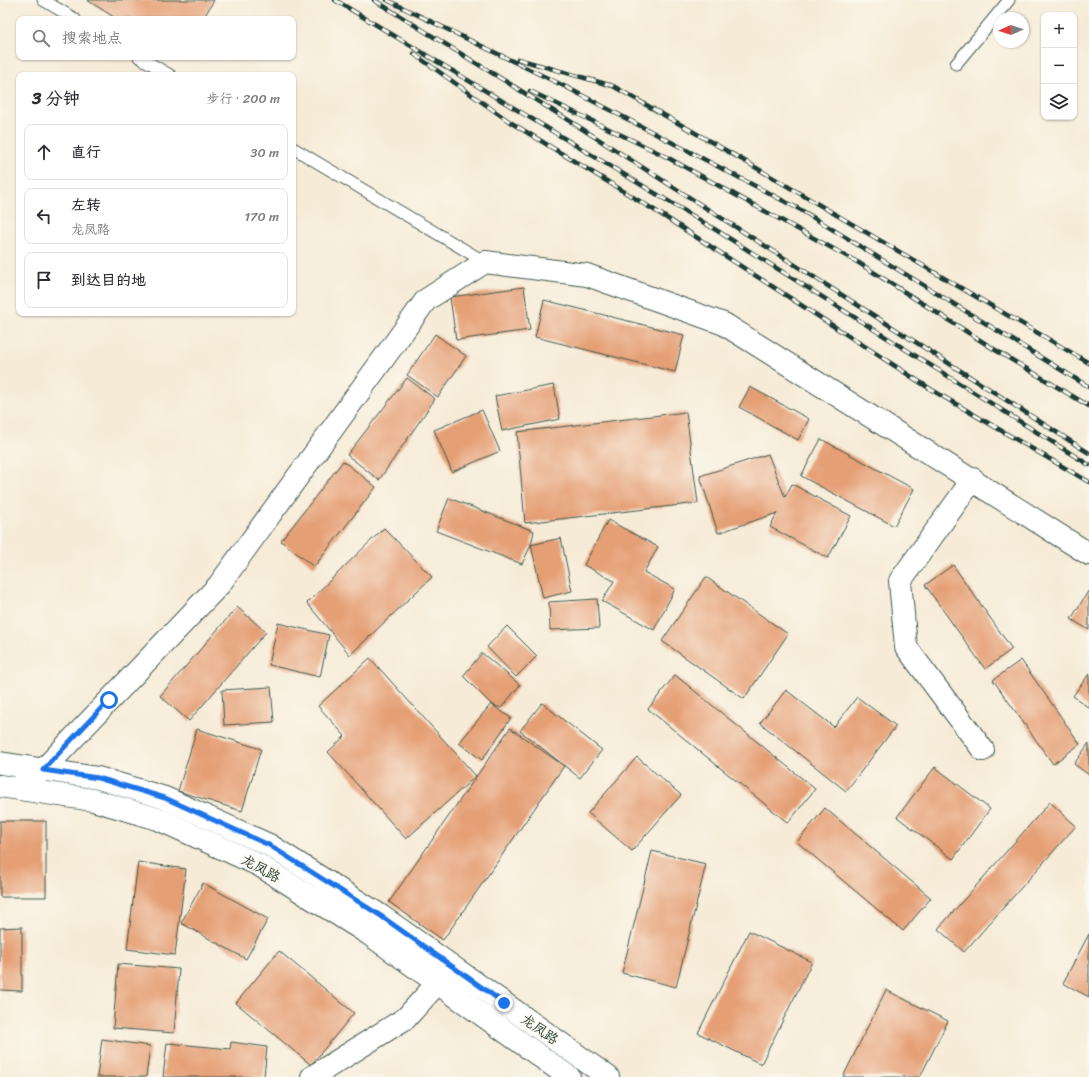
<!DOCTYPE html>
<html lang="zh">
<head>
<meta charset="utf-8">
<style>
	:root { --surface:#fff; --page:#f7f7f7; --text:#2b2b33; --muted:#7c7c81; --line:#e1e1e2 }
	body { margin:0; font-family:Sriracha,"LXGW WenKai TC",sans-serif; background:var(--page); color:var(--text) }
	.controls { position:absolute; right:12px; top:12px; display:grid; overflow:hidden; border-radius:8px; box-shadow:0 1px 3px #0004 }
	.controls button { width:36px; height:36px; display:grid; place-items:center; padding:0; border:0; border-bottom:1px solid var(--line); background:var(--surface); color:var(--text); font:20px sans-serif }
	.compass { position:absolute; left:993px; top:12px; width:36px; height:36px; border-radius:50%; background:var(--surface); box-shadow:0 1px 3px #0004; rotate:267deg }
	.stop { position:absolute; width:12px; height:12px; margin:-9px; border:3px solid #1a73e8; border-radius:50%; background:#fff }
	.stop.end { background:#1a73e8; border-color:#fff; box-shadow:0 1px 4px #0008 }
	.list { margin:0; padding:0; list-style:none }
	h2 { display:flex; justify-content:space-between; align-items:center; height:52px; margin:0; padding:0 16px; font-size:17px }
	h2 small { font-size:13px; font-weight:400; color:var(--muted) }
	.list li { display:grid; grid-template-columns:26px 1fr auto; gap:12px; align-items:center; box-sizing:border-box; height:56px; margin:0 8px 8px; padding:0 8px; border:1px solid var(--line); border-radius:8px }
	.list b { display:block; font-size:15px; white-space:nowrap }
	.list p { margin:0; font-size:13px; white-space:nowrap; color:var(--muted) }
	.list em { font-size:13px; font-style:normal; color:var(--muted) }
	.icon { flex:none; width:22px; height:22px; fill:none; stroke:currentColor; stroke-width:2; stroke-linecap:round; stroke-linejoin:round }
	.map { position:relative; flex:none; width:1089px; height:1077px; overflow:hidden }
	.search { position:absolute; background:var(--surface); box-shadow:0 1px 3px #0004; left:16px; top:16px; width:280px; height:44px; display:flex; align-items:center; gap:10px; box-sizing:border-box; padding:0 14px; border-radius:8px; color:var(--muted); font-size:15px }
	.panel { position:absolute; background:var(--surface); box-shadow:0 1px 3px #0004; left:16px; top:72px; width:280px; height:244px; border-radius:8px }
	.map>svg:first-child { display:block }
	.building { fill:#e59f75 }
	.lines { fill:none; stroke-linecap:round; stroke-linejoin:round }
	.lane-casing { stroke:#3f574c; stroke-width:13 }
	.street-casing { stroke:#3f574c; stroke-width:24 }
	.primary-casing { stroke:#3f574c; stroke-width:24 }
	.lane { stroke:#fff; stroke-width:11 }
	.street { stroke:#fff; stroke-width:22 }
	.primary { stroke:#fff; stroke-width:22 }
	.rail-casing { stroke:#1f3d34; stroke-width:4.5 }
	.rail { stroke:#fbf7ec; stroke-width:3; stroke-dasharray:9; stroke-linecap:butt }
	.route { stroke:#1a73e8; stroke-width:5 }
	.labels { text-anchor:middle; stroke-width:3; stroke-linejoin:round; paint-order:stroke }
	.street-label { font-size:14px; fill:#1f3d34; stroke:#fbf7ec }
</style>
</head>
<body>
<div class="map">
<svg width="1089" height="1077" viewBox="0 0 1089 1077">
	<rect width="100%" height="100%" fill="#fbf7ec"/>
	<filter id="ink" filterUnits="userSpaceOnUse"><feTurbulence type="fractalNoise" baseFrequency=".025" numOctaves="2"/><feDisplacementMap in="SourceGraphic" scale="8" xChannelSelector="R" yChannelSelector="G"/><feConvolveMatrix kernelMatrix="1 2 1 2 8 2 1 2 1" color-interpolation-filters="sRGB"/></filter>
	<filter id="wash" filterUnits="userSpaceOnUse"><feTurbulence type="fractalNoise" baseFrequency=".012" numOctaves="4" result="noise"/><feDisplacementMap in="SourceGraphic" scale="16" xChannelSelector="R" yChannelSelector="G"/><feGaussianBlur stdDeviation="0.9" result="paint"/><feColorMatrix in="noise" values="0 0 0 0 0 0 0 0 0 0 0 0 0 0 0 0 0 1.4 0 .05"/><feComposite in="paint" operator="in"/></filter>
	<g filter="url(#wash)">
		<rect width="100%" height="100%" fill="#f6ebd7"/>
		<g id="blocks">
			<path class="building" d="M87 0H214L203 19H117Z
				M524 287 530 330 456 340 450 297Z
				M544 300 684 335 675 372 535 337Z
				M435 334 466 356 438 397 407 375Z
				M407 378 435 399 379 480 347 455Z
				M554 385 560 419 502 431 495 396Z
				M750 387 809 419 798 440 739 407Z
				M482 410 500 451 452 472 434 430Z
				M686 412 698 503 525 523 517 432Z
				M821 439 914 489 894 526 801 476Z
				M768 454 785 497 792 484 851 516 828 558 770 527 777 513 718 533 700 476Z
				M343 461 376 487 314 567 281 541Z
				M449 498 534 531 531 545 522 564 436 531Z
				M608 520 658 547 644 572 675 589 654 630 602 601 614 581 584 565Z
				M384 528 432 577 350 655 307 603Z
				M561 538 572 591 543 598 531 545Z
				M953 565 1012 649 985 669 925 585Z
				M706 577 788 634 744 699 662 641Z
				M1089 590V630L1071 619Z
				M597 599 599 628 550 630 549 602Z
				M237 607 266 632 189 721 160 696Z
				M278 623 329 635 320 677 269 665Z
				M507 626 537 656 516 677 487 647Z
				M482 653 520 685 501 708 491 704 463 676Z
				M370 658 476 776 406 839 328 752 345 736 318 706Z
				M1021 660 1080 744 1053 764 993 680Z
				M1089 674V708L1073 696Z
				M675 675 815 789 788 823 648 709Z
				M271 687 274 722 224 725 222 690Z
				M786 690 834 727 857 697 896 726 846 791 760 723Z
				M542 703 602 750 580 778 520 731Z
				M491 704 511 718 482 760 459 743Z
				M510 728 564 766 443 940 389 902Z
				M197 729 261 749 242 811 178 791Z
				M1089 743V775L1074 764Z
				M637 757 681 795 632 851 588 813Z
				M935 767 990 809 953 859 897 817Z
				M1050 802 1076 826 964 952 938 929Z
				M825 808 931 898 903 931 797 842Z
				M0 821H46V897H0Z
				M652 851 706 864 676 987 622 973Z
				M138 862 186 869 175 955 127 949Z
				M203 883 268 919 246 959 181 923Z
				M22 927V991L0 990V928Z
				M749 931 812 962 761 1064 698 1033Z
				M1089 934V997L1063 983Z
				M279 951 354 1013 311 1065 236 1003Z
				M118 964 179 969 174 1033 113 1028Z
				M886 990 948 1021 920 1077H843Z
				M102 1039 150 1046 146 1077H97Z
				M231 1042 267 1047 264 1077H163L167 1043 230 1049Z"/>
		</g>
	</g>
	<g filter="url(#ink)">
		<use href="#blocks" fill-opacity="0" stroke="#3f574c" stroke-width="1"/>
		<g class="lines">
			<defs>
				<path id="lane" d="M43 0 75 19
					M139 57 170 75
					M956 64 1009 0
					M293 148 485 262"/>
				<path id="street" d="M973 479 900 581 906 647 983 750
					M17 788 43 770 219 585 426 300 485 262 587 275 724 324 1089 554
					M312 1077 406 1018 450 969"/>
				<path id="primary" d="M0 763 98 778 165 798 269 845 381 916 608 1077
					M0 786 93 800 158 819 259 865 369 934 569 1077"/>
			</defs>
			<use href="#lane" class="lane-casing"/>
			<use href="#street" class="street-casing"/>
			<use href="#primary" class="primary-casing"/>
			<use href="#lane" class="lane"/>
			<use href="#street" class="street"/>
			<use href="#primary" class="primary"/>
			<defs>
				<path id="rail" d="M335 0 716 230 1089 465
					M374 0 573 123 1089 453
					M387 0 566 87 801 210 1089 387
					M414 54 510 122 659 213 932 390 1089 482
					M518 59 613 86 748 163 1089 363
					M530 91 663 155 859 263 997 351 1089 406"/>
			</defs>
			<use href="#rail" class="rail-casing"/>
			<use href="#rail" class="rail"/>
		</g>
	</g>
	<g class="lines" filter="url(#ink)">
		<path class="route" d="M109 700 43 770 98 778 165 798 269 845 381 916 504 1003"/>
	</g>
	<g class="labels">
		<g class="street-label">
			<text transform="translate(261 868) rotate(29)" y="5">龙凤路</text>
			<text transform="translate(540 1029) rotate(35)" y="5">龙凤路</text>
		</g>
	</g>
</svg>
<div class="controls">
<button>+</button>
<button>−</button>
<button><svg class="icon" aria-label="layers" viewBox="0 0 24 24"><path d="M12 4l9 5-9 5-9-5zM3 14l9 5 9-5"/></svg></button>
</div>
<svg class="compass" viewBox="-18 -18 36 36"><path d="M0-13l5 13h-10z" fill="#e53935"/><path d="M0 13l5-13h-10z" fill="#7c7c81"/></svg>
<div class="stop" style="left:109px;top:700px"></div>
<div class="stop end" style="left:504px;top:1003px"></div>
<div class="search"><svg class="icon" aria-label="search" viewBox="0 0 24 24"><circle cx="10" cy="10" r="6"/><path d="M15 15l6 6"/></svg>搜索地点</div>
<section class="panel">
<h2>3 分钟<small>步行 · 200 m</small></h2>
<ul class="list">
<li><svg class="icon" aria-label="ahead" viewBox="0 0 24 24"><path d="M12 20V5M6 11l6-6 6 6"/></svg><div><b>直行</b></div><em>30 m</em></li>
<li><svg class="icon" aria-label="left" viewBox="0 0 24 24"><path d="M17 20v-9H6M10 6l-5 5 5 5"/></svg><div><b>左转</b><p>龙凤路</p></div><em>170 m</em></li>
<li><svg class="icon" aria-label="arrive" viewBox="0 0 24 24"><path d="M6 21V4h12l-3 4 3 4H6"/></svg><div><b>到达目的地</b></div></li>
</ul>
</section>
</div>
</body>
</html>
